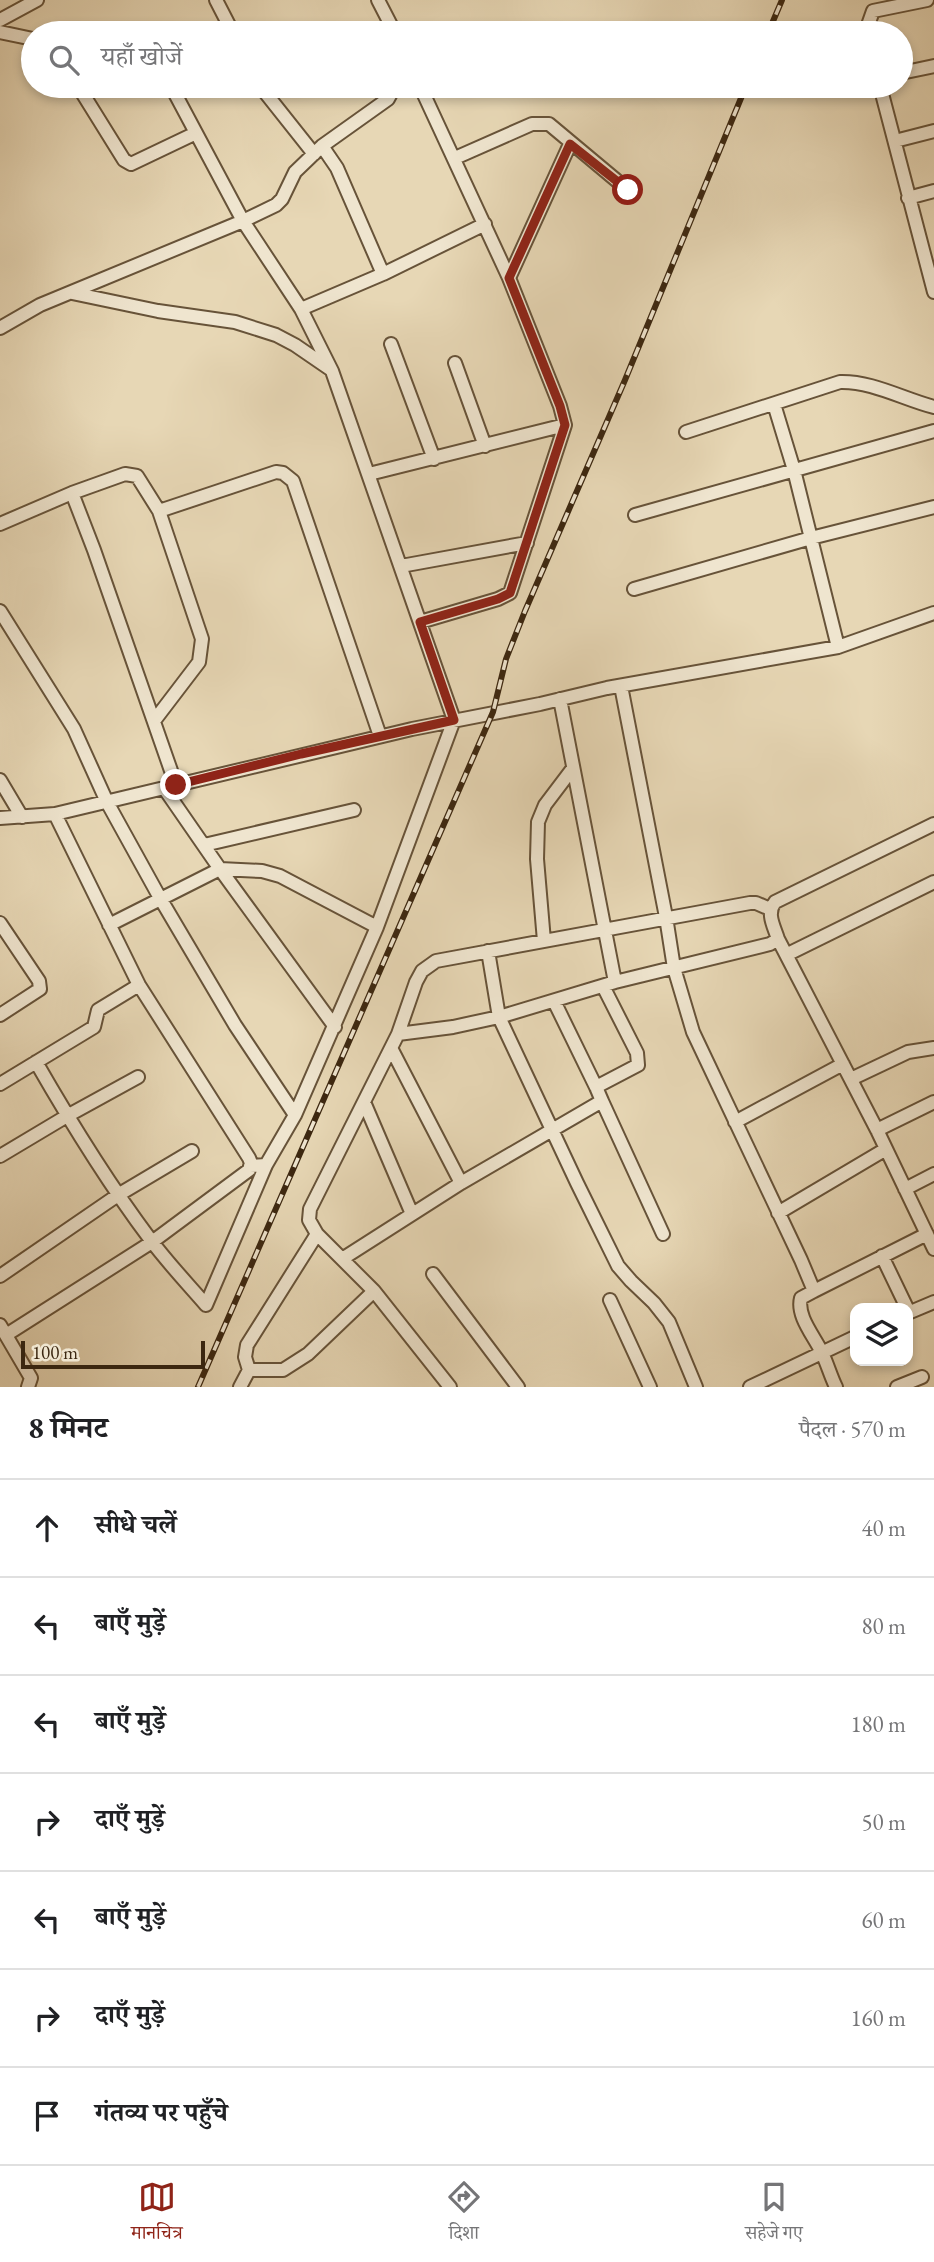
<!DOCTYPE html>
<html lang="hi">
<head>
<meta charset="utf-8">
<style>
	:root { --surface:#fff; --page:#f6f6f6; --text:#202124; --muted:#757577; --line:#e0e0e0; --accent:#8f2418 }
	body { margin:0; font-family:"EB Garamond","Noto Serif Devanagari",serif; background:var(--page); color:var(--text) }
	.controls { position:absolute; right:21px; bottom:21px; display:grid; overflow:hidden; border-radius:14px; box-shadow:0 4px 10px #0003 }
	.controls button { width:63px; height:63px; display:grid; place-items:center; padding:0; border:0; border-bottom:2px solid var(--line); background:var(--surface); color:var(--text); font:35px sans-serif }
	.scale { position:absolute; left:21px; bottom:18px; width:184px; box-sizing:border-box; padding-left:7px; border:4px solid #3c2710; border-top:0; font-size:19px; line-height:24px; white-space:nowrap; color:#3c2710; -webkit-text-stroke:5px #efe5cf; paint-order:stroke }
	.stop { position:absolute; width:21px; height:21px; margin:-16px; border:5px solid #8f2418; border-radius:50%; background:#fff }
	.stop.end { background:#8f2418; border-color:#fff; box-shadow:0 2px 7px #0008 }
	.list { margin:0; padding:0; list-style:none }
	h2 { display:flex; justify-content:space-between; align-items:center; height:91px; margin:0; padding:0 28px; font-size:30px }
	h2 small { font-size:23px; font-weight:400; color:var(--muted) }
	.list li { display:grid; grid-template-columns:46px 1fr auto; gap:21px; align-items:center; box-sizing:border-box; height:98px; padding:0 28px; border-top:2px solid var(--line) }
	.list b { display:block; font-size:26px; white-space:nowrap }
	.list em { font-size:23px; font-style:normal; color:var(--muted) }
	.icon { flex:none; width:38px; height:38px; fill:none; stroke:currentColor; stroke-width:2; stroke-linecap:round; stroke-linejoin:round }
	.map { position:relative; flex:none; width:934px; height:1387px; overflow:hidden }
	.search { position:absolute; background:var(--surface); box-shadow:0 4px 10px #0003; left:21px; right:21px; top:21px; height:77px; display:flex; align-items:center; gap:18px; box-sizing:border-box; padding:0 24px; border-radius:38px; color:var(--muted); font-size:26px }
	.sheet { height:777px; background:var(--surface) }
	nav { display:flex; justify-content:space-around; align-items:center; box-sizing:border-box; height:98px; border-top:2px solid var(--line); background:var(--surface); font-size:19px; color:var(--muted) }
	nav a { display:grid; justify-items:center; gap:4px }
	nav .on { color:var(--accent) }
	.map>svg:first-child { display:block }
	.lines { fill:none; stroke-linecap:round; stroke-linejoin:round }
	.street-casing { stroke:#675339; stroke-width:16 }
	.street { stroke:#efe5cf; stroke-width:12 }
	.rail-casing { stroke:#3c2710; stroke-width:6 }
	.rail { stroke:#efe5cf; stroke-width:3.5; stroke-dasharray:10; stroke-linecap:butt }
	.route { stroke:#8f2418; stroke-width:9 }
</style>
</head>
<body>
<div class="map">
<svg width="934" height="1387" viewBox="0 0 934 1387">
	<rect width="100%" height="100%" fill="#e7d7b5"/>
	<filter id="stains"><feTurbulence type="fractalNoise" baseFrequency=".00286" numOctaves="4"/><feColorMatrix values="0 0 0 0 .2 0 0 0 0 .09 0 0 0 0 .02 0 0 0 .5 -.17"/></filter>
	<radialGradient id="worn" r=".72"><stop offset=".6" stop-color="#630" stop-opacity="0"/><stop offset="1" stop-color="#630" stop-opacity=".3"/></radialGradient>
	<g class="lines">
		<defs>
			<path id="street" d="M216 0 233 33
				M378 0 395 33
				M0 20 37 0
				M0 32 33 39
				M868 33 867 28 873 11 927 0
				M901 73 934 66
				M78 86 124 160 131 164 196 133
				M171 86 243 221 301 309 332 371 454 720 377 927 295 1115 266 1165 250 1166
				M260 86 314 154
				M880 86 934 292
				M895 141 934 131
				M322 146 337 168 383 274
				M455 158 532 124H549L628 190
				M908 198 934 191
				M509 278 570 144
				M72 293 158 311 235 322 276 335 295 345 330 369
				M301 309 383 274 485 224
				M0 328 40 305 243 221 276 205 282 199 295 172 322 146 388 99 395 86
				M391 344 434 459
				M455 363 485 446
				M774 404 794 470 838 647
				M686 432 840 382C872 381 903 399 934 407
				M369 474 565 425
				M72 493 94 550 176 785
				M635 515 934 431
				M0 524 72 493 125 474 137 476 159 511 276 472 283 473 293 481 380 736
				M401 566 527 543
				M634 589 811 538 934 507
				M0 611 74 729 107 802 160 898 235 1025 295 1115
				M420 622 498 599 510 593 565 425 560 406 509 278 420 86
				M621 686 666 917 674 968 693 1032 801 1260 814 1291 801 1298C796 1317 816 1338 823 1355 828 1366 831 1377 836 1387
				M560 699 615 982 770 944 778 939 877 1130 934 1249
				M154 721 199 662 202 639 159 511
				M0 780 22 817
				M164 788 220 869 335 1027
				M0 818 55 814 412 729 540 704 607 688 838 647 934 613
				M204 845 354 810
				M0 923 39 981 40 989 0 1015
				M109 925 220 869 262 871 280 876 377 927
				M778 939C774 926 766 914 775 902L934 824
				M544 941 537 859 538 822 545 805 573 768
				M488 951 499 1017 577 1183 618 1266 631 1281 654 1303 669 1322 696 1387
				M788 954 934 882
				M554 1001 596 1087
				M398 1034 416 982 422 971 436 961 750 903H756L770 909
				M391 1048 461 1183
				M36 1062C71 1123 108 1183 150 1239 167 1262 187 1283 206 1305L266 1165
				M851 1079 908 1052 934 1048
				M0 1084 94 1027 98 1010 139 985
				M602 1101 663 1234
				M364 1102 412 1214
				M735 1122 843 1064
				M877 1130 934 1102
				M0 1156 67 1116 138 1077
				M905 1189 934 1174
				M778 1213 886 1149
				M882 1256 907 1308
				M342 1259 461 1183 602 1101 596 1087 638 1065 637 1053 603 986
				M433 1274 518 1387
				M0 1276 118 1195 192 1151
				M374 1291 317 1234 309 1220 310 1209 398 1034 453 1027 499 1017 615 982
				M814 1291 927 1234
				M610 1300 650 1387
				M908 1313 934 1302
				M0 1325 31 1378 28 1387
				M6 1335 152 1242 249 1170 251 1163 249 1158 139 985 55 814
				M249 1370 245 1357 247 1345 317 1234
				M240 1387 249 1370H283L308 1354 374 1291 450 1387
				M750 1387 855 1337
				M897 1387 922 1377"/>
		</defs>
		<use href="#street" class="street-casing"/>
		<use href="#street" class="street"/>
		<defs>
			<path id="rail" d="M768 33 782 0
				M198 1387 493 712 506 659 525 611 625 380 746 86"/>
		</defs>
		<use href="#rail" class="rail-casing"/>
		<use href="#rail" class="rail"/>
	</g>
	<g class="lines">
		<path class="route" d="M176 785 301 754 454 720 420 622 498 599 510 593 565 425 560 406 509 278 570 144 628 190"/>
	</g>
	<rect width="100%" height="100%" filter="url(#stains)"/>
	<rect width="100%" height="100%" fill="url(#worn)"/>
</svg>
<div class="controls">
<button><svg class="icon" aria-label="layers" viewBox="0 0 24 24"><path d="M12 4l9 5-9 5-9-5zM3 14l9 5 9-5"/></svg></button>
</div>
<div class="scale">100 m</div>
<div class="stop" style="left:628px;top:190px"></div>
<div class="stop end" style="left:176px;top:785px"></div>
<div class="search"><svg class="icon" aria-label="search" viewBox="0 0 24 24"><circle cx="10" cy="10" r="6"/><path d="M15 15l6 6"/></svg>यहाँ खोजें</div>
</div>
<section class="sheet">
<h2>8 मिनट<small>पैदल · 570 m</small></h2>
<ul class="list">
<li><svg class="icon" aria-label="ahead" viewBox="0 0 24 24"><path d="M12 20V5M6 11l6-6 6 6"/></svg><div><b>सीधे चलें</b></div><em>40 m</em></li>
<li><svg class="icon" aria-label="left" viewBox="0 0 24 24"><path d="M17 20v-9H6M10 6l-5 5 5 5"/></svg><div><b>बाएँ मुड़ें</b></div><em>80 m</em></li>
<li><svg class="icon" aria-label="left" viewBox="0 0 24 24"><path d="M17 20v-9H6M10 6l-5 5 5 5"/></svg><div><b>बाएँ मुड़ें</b></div><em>180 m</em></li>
<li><svg class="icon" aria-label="right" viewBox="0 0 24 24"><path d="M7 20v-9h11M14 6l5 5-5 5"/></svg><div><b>दाएँ मुड़ें</b></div><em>50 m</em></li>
<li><svg class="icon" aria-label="left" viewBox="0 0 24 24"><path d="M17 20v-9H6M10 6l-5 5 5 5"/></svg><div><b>बाएँ मुड़ें</b></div><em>60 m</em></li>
<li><svg class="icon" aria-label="right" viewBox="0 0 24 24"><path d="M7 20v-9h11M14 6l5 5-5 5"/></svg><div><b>दाएँ मुड़ें</b></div><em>160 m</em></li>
<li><svg class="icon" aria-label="arrive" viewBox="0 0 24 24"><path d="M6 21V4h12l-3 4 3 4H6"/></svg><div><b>गंतव्य पर पहुँचे</b></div></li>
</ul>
</section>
<nav>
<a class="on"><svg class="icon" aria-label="map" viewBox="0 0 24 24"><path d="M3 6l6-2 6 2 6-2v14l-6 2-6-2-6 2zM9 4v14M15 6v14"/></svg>मानचित्र</a>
<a><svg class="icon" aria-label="directions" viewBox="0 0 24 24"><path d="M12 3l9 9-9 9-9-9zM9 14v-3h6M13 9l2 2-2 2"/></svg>दिशा</a>
<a><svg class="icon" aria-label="saved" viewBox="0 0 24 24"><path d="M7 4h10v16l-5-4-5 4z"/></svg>सहेजे गए</a>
</nav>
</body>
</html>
